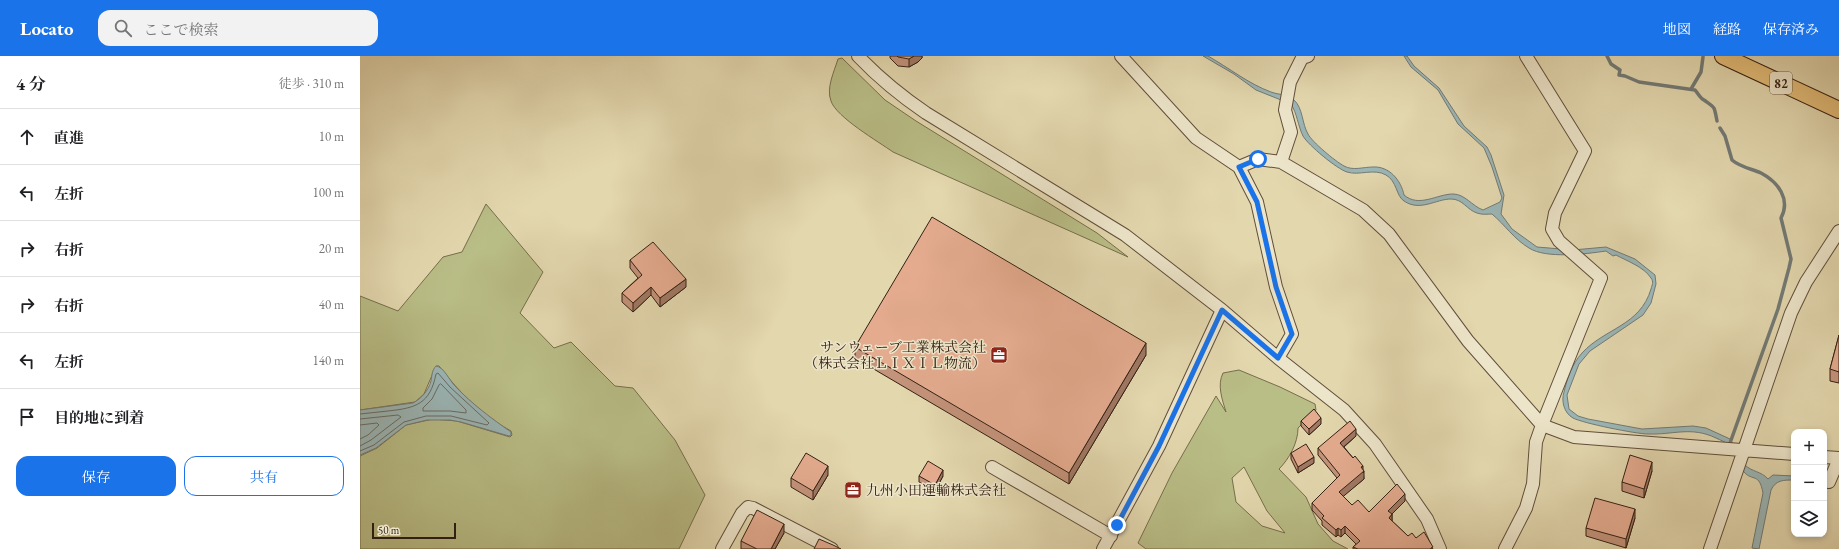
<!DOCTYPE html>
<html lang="ja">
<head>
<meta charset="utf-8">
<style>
	:root { --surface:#fff; --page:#f2f2f2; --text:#202124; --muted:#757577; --line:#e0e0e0; --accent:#1a73e8 }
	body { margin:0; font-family:"EB Garamond","Noto Serif JP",serif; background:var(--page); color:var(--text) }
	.controls { position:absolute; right:12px; bottom:12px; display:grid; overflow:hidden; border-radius:8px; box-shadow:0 2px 6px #0003 }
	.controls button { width:36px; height:36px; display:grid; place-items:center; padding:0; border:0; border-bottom:1px solid var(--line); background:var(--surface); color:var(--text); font:20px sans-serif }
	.scale { position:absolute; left:12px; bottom:10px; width:84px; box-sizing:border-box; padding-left:4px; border:2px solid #342013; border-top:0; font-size:11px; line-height:14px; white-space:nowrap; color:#342013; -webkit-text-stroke:3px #ede5ca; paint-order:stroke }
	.stop { position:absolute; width:12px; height:12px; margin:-9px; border:3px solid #1a73e8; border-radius:50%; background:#fff }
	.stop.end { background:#1a73e8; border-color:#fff; box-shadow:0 1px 4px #0008 }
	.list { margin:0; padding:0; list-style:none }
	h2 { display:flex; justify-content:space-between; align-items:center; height:52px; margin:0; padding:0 16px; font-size:17px }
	h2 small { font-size:13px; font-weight:400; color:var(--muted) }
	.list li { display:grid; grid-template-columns:26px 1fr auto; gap:12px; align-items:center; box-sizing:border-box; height:56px; padding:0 16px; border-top:1px solid var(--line) }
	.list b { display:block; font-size:15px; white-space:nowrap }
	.list em { font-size:13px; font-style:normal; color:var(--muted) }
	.actions { display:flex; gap:8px; padding:12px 16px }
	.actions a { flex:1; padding:9px 0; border:1px solid var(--accent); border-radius:12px; text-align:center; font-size:14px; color:var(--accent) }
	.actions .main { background:var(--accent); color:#fff }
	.icon { flex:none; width:22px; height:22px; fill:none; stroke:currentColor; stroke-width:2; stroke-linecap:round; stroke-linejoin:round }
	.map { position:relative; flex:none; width:1479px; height:493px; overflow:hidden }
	header { display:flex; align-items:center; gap:24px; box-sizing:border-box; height:56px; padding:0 20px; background:var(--accent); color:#fff }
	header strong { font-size:19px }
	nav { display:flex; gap:22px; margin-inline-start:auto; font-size:14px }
	.search { width:280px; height:36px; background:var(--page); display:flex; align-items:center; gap:10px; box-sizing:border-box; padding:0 14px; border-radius:12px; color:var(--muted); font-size:15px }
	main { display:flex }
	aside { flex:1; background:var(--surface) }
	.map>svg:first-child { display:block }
	.green { fill:#b9bd86; stroke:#766e4c; fill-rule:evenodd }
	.water { fill:#9bb6b6; stroke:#727a75 }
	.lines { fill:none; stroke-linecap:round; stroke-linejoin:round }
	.shore { stroke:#686b64; stroke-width:1 }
	.stream { stroke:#727a75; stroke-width:3.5 }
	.minor-casing { stroke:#604e3a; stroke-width:14 }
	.major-casing { stroke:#342013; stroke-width:18 }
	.minor { stroke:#ede5ca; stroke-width:12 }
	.major { stroke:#e2bc77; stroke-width:16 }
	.wall { fill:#c4937b; stroke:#342013 }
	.shaded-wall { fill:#a07864; stroke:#342013 }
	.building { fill:#e4ab8f; stroke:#342013 }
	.route { stroke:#1a73e8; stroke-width:5 }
	.labels { text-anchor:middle; stroke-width:3; stroke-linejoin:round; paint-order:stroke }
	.shield { fill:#ede5ca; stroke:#6c5b4a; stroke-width:1 }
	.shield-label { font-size:13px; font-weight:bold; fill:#342013 }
	.poi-label { font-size:14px; fill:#342013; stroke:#ede5ca; text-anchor:end }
</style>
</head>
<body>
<header>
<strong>Locato</strong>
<div class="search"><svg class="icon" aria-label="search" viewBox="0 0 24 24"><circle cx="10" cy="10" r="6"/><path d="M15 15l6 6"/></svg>ここで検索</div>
<nav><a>地図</a><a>経路</a><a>保存済み</a></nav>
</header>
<main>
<aside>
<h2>4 分<small>徒歩 · 310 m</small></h2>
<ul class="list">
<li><svg class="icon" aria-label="ahead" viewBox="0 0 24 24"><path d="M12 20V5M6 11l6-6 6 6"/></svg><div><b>直進</b></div><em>10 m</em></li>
<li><svg class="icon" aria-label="left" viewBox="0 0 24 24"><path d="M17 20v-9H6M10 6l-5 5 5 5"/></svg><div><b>左折</b></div><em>100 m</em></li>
<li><svg class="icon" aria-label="right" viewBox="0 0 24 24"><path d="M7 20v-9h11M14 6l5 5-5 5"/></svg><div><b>右折</b></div><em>20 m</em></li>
<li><svg class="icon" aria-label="right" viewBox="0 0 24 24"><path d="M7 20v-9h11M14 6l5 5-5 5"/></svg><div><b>右折</b></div><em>40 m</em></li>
<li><svg class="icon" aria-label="left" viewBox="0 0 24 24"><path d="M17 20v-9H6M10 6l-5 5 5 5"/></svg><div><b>左折</b></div><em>140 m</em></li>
<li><svg class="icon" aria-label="arrive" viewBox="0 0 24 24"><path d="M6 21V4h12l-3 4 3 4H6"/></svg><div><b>目的地に到着</b></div></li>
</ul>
<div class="actions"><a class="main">保存</a><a>共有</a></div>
</aside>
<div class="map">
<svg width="1479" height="493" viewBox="0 0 1479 493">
	<rect width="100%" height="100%" fill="#e3d7ae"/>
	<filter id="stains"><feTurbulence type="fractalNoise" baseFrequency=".005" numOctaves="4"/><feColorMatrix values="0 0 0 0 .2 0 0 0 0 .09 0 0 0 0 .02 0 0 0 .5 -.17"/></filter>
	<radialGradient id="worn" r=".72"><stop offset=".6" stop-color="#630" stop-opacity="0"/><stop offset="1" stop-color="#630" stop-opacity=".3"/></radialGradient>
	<path class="green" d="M482 2 525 44 556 65 737 177 768 201 533 96C519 86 476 61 471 45 466 32 474 16 478 3Z
		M126 148 183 216 160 257 194 292 211 286 255 330 273 332 315 384 345 439 319 493H0V400L17 392 46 369 73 363 97 365 150 381 152 379 151 375C121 359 100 337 79 310H76L64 338 55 346 0 354V240L38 255 83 201 102 196Z
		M879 314 920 331 955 348 956 354 938 372C938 387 929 403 919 413L946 441 958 468 973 485 988 493H786L778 487 812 417 856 340 866 356C862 343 857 329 863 317ZM884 411 907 455 925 477 902 470 876 446 872 422Z"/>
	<path class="water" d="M843 0H848C869 12 889 28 911 36 919 39 928 38 934 44 943 52 942 68 948 78 952 86 975 105 984 110 993 115 1003 111 1013 111 1029 110 1041 124 1044 139 1059 152 1077 138 1093 138 1105 138 1112 150 1123 154L1140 146 1142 142 1132 111 1124 92 1098 68 1078 34 1051 11 1044 0H1047L1054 10 1079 32 1104 70 1127 91 1131 99 1144 139 1141 158 1152 173 1177 191 1213 194 1246 191 1275 203 1295 219 1296 228 1291 247 1283 259 1230 295 1219 308 1207 339 1209 353 1218 360 1228 363 1282 373 1333 370 1346 372 1370 383 1385 409C1392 416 1401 415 1408 423L1413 419 1434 420V424C1423 424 1416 424 1411 434L1399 493 1392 492 1403 437C1399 416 1393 426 1384 416 1378 408 1375 397 1369 389 1366 386 1360 384 1356 382 1331 370 1313 379 1288 378 1276 378 1222 367 1213 362 1204 357 1201 345 1204 336 1207 323 1212 308 1222 297 1245 272 1280 270 1291 233 1292 229 1294 226 1291 222 1284 211 1267 205 1256 199L1253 200 1246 195C1226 198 1186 203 1169 192 1154 183 1145 169 1132 158 1128 158 1122 159 1117 157 1107 154 1103 143 1091 143 1076 143 1060 156 1044 145 1036 140 1037 125 1026 119 1014 112 999 120 987 116 977 113 948 89 943 80 938 70 937 57 931 48L896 34 874 18Z
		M76 310C84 311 89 324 95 330 112 348 131 362 151 376V379L149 380 101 366 90 364H67L46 369 16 392 0 399V354L53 347C62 342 68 335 71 325 72 319 72 314 76 310Z"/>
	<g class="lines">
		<path class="shore" d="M81 328 106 354V357L90 355H63V352L72 343 79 329Z
			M0 358C9 357 19 356 28 355 56 352 70 348 76 318L78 317 90 331 129 367 127 369 91 360H66L44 366 14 389 0 395
			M0 363 38 359 41 361 11 384 0 390
			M0 369 17 367 19 369 8 379 0 383"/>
		<path class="stream" d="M1247 0 1251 8 1260 14 1259 19 1265 20 1279 26 1335 34C1338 37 1340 42 1344 44 1355 52 1354 49 1357 65
			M1331 33 1341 16 1343 1
			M1360 72 1365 80 1372 104C1380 111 1392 113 1401 117 1418 126 1431 143 1421 162L1431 203 1429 212 1418 253 1370 387"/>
		<defs>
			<path id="minor" d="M498 0C519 22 541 40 566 57L765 179 862 254 918 302 984 354 1015 388 1067 463 1080 493
				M761 0 836 82 879 111 897 146 916 231 932 278 918 302
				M921 106 931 76 925 54 930 26 942 2 948 0
				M879 111 898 103 921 106 1003 154 1029 178 1108 285 1182 369 1214 381 1434 398
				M1464 401 1479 402
				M632 411 751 480
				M1469 426 1479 403
				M362 493 382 457 388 451 393 452 472 493
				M743 493 799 390 862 254
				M1145 493 1166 452 1173 428 1176 386 1182 369 1241 222 1199 185 1192 173 1195 157 1225 95 1166 0
				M1350 493 1431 257 1446 226 1479 175"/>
			<path id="major" d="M1363 0 1479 54"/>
		</defs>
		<use href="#minor" class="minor-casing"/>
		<use href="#major" class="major-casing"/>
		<use href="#minor" class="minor"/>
		<use href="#major" class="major"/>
	</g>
	<path class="wall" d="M530 0H562V2L558 6 549 11 538 10 530 2Z
		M270 204 326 231 300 251 291 239 273 256 262 246V237L278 222 270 212Z
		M1479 279V327L1470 325V313Z
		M495 291 786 299 709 428 495 302Z
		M941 365 961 368 949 379 941 370Z
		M996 380 984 391 1003 414 1004 423 983 440 992 449 1009 456 1045 445 1032 458V465L1048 480 1056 482 1073 493H993V491L996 488 985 477 981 481 978 479 976 481 962 469V465L952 454V447L977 422 958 399V392Z
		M931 397 954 407 938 417 931 403Z
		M1292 415 1284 442 1262 435V426Z
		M468 419 453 444 431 431V422Z
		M559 420H583L575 435 559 426Z
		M1275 462 1266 492 1226 480V472Z
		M424 477 415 493H381V485Z"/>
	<path class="shaded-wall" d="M554 0H562V2L558 6 549 11V3Z
		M326 223V231L300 251V242Z
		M291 231V239L273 256V247Z
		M786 287V299L709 428V417Z
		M961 362V368L949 379V373Z
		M996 373V380L980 394V387Z
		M954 401V407L938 417V411Z
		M1292 406V415L1284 442V433Z
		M468 410V419L453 444V435Z
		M1003 410V417L1004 415V423L979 444V436Z
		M583 414V420L575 435V429Z
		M1045 438V445L1028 462V455Z
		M1275 453V462L1266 492V483Z
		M1032 458V466L1029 462Z
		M424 468V477L415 493H411Z
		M985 470V477L981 481V474Z
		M978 472V479L976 481V474Z"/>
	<path class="building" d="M537 0H554L549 3 538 1Z
		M572 161 786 287 709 417 495 291Z
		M293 186 326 223 300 242 291 231 273 247 262 237 282 219 270 204Z
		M1479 279V316L1470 313Z
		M954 353 961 362 949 373 941 365Z
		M990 365 996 373 980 387 993 402 995 400 1003 410 1001 411 1004 415 979 436 992 449 998 444 1009 456 1037 428 1045 438 1028 455 1032 458 1029 462 1048 480 1052 477 1056 482 1064 476 1073 491 1071 492V493H998L993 491 1000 485 985 470 981 474 978 472 976 474 962 462 964 460 952 447 980 419 958 392Z
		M946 388 954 401 938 411 931 397Z
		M446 397 468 410 453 435 431 422Z
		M1270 399 1292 406 1284 433 1262 426Z
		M568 405 583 414 575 429 559 420Z
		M1235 442 1275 453 1266 483 1226 472Z
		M397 454 424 468 411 493H397L381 485Z
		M459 483 473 489 481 493H454Z"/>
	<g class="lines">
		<path class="route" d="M757 469 799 390 862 254 918 302 932 278 916 231 897 146 879 111 898 103"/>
	</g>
	<defs>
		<symbol id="office-square" viewBox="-11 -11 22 22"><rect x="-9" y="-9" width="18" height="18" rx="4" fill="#8f2418" stroke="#ede5ca"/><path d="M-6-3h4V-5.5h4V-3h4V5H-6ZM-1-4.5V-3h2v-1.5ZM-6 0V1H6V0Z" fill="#fff"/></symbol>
	</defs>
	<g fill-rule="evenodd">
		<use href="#office-square" x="629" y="289" width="20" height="20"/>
		<use href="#office-square" x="483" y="424" width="20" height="20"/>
	</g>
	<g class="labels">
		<rect class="shield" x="1410" y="16" width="22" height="22" rx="3"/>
		<g class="shield-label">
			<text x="1421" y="32">82</text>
		</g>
		<g class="poi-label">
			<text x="626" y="296">サンウェーブ工業株式会社<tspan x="626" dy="16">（株式会社ＬＩＸＩＬ物流）</tspan></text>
			<text x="506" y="439" text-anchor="start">九州小田運輸株式会社</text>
		</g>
	</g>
	<rect width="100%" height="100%" filter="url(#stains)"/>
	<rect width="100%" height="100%" fill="url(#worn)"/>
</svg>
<div class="controls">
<button>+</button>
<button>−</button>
<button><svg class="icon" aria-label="layers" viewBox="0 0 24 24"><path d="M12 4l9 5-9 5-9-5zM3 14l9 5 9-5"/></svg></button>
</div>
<div class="scale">50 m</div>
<div class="stop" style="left:898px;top:103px"></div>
<div class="stop end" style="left:757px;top:469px"></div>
</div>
</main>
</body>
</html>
